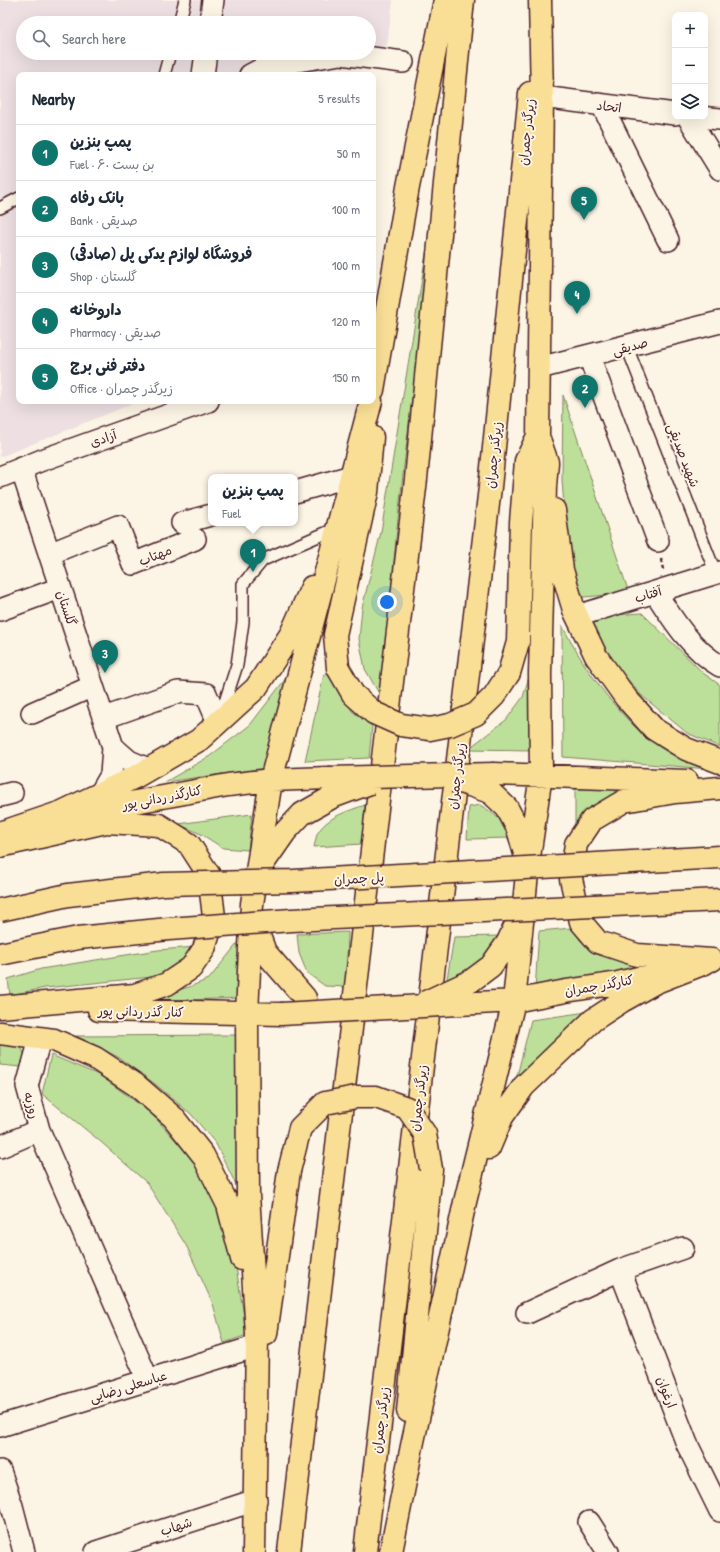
<!DOCTYPE html>
<html lang="en">
<head>
<meta charset="utf-8">
<style>
	:root { --surface:#fff; --page:#f2f2f3; --text:#1f2937; --muted:#747a83; --line:#e0e1e3; --accent:#0f766e }
	body { margin:0; font-family:"Patrick Hand","Playpen Sans Arabic",sans-serif; background:var(--page); color:var(--text) }
	.controls { position:absolute; right:12px; top:12px; display:grid; overflow:hidden; border-radius:8px; box-shadow:0 4px 16px #0002 }
	.controls button { width:36px; height:36px; display:grid; place-items:center; padding:0; border:0; border-bottom:1px solid var(--line); background:var(--surface); color:var(--text); font:20px sans-serif }
	.you { position:absolute; left:387px; top:602px; width:14px; height:14px; margin:-10px; border:3px solid #fff; border-radius:50%; background:#1a73e8; box-shadow:0 0 0 6px #1a73e833 }
	.badge { display:grid; place-items:center; width:26px; height:26px; border-radius:50%; background:var(--accent); color:#fff; font-size:13px; font-weight:700 }
	.pin { position:absolute; translate:-50% -33px; filter:drop-shadow(0 1px 2px #0008) }
	.pin::after { content:''; position:absolute; top:21px; width:14px; height:12px; background:inherit; clip-path:polygon(0 0,100% 0,50% 100%) }
	.popup { position:absolute; left:208px; top:474px; width:90px; height:52px; box-sizing:border-box; display:grid; place-content:center; border-radius:8px; background:var(--surface); filter:drop-shadow(0 1px 3px #0005); font-size:13px; white-space:nowrap; color:var(--muted) }
	.popup b { font-size:15px; color:var(--text) }
	.popup::after { content:''; position:absolute; left:50%; top:100%; margin-left:-8px; border:8px solid transparent; border-top-color:var(--surface) }
	.list { margin:0; padding:0; list-style:none }
	h2 { display:flex; justify-content:space-between; align-items:center; height:52px; margin:0; padding:0 16px; font-size:17px }
	h2 small { font-size:13px; font-weight:400; color:var(--muted) }
	.list li { display:grid; grid-template-columns:26px 1fr auto; gap:12px; align-items:center; box-sizing:border-box; height:56px; padding:0 16px; border-top:1px solid var(--line) }
	.list b { display:block; font-size:15px; white-space:nowrap }
	.list p { margin:0; font-size:13px; white-space:nowrap; color:var(--muted) }
	.list em { font-size:13px; font-style:normal; color:var(--muted) }
	.icon { flex:none; width:22px; height:22px; fill:none; stroke:currentColor; stroke-width:2; stroke-linecap:round; stroke-linejoin:round }
	.map { position:relative; flex:none; width:720px; height:1552px; overflow:hidden }
	.search { position:absolute; background:var(--surface); box-shadow:0 4px 16px #0002; left:16px; top:16px; width:360px; height:44px; display:flex; align-items:center; gap:10px; box-sizing:border-box; padding:0 14px; border-radius:22px; color:var(--muted); font-size:15px }
	.panel { position:absolute; background:var(--surface); box-shadow:0 4px 16px #0002; left:16px; top:72px; width:360px; height:332px; border-radius:8px }
	.map>svg:first-child { display:block }
	.built { fill:#eddfe2 }
	.green { fill:#bce09a; stroke:#838062 }
	.lines { fill:none; stroke-linecap:round; stroke-linejoin:round }
	.lane-casing { stroke:#4a1f2b; stroke-width:14 }
	.street-casing { stroke:#4a1f2b; stroke-width:24 }
	.primary-casing { stroke:#4a1f2b; stroke-width:25 }
	.path { stroke:#4a1f2b; stroke-width:2.5; stroke-dasharray:4 3; stroke-linecap:butt }
	.lane { stroke:#fcf5e5; stroke-width:11 }
	.street { stroke:#fcf5e5; stroke-width:21 }
	.primary { stroke:#f9df96; stroke-width:22 }
	.primary-bridge-casing { stroke:#4a1f2b; stroke-width:25; stroke-linecap:butt }
	.highway-bridge-casing { stroke:#4a1f2b; stroke-width:25; stroke-linecap:butt }
	.primary-bridge { stroke:#f9df96; stroke-width:22 }
	.highway-bridge { stroke:#f9df96; stroke-width:22 }
	.labels { text-anchor:middle; stroke-width:4; stroke-linejoin:round; paint-order:stroke }
	.street-label { font-size:13px; fill:#4a1f2b; stroke:#fcf5e5 }
</style>
</head>
<body>
<div class="map">
<svg width="720" height="1552" viewBox="0 0 720 1552">
	<rect width="100%" height="100%" fill="#fcf5e5"/>
	<filter id="ink" filterUnits="userSpaceOnUse"><feTurbulence type="fractalNoise" baseFrequency=".025" numOctaves="2"/><feDisplacementMap in="SourceGraphic" scale="8" xChannelSelector="R" yChannelSelector="G"/><feConvolveMatrix kernelMatrix="1 2 1 2 8 2 1 2 1" color-interpolation-filters="sRGB"/></filter>
	<g filter="url(#ink)">
		<path class="built" d="M0 0H393L387 45 369 52V23H23V53H365L307 75H19V401H139L0 457Z"/>
		<path class="green" d="M435 198 398 518 381 697 365 669 359 639 362 608 381 532Z
			M563 395 629 593 574 598 567 545 562 480Z
			M642 613 703 673 720 685V747L687 733 641 695 611 660 584 617Z
			M562 625C584 669 625 728 669 753 681 760 696 764 709 769L563 757Z
			M531 670 533 750 468 749 506 720 523 697Z
			M290 673 265 768 165 782 210 756 250 725Z
			M324 674 335 676 352 711 372 726 369 758 305 761Z
			M575 789H646L575 830Z
			M365 805 362 844 314 847C315 843 316 838 317 834 326 817 348 811 365 805Z
			M480 805C495 814 504 821 511 838L467 839 469 807Z
			M252 814 248 850 223 848 201 834 178 824Z
			M572 928 581 941 603 955 643 968 535 990 539 931Z
			M348 932 346 987 325 986 307 973 299 953 297 934Z
			M499 936C484 962 476 970 447 979L454 937Z
			M241 939 240 998 136 1002 189 987 209 979Z
			M196 947 181 963 161 976 45 988 10 995 8 979 41 969 126 955 158 950Z
			M594 1011 565 1032 542 1054 514 1088 531 1020Z
			M237 1035 241 1195 216 1144 191 1114 155 1084 118 1057 76 1036Z
			M0 1043 19 1044 26 1057 21 1067 0 1065Z
			M51 1055 101 1076 151 1113 195 1162 218 1210 236 1267 247 1335 224 1343 213 1304 187 1247 147 1183 101 1142 42 1094Z"/>
		<g class="lines">
			<defs>
				<path id="lane" d="M179 23 185 0
					M164 75 170 53
					M0 208 19 198
					M627 347 716 574
					M221 714 237 665 243 622V584L263 560 337 528"/>
				<path id="street" d="M210 23 213 0
					M203 75 206 53
					M250 75 267 66 341 54 403 62
					M542 97 675 114
					M602 105 668 240
					M688 117 720 169
					M699 117 720 119
					M589 356 658 541
					M539 368 720 322
					M21 468 113 747 111 775 100 794
					M0 477 42 460 208 401
					M295 492 351 476
					M182 523 211 515
					M49 554 118 526 133 564 195 539
					M655 592C673 620 691 649 720 666
					M0 610 60 588
					M577 616 720 572
					M32 713 93 686
					M104 718 178 692 206 694 218 722
					M113 747 129 761 148 769
					M0 796 12 793
					M39 1130 148 1380
					M0 1147 39 1130 27 1086 40 1039
					M620 1270 687 1444 720 1511
					M527 1313 620 1270 683 1248
					M0 1426 257 1346
					M0 1471 12 1506 24 1552
					M589 1522 608 1552
					M96 1552 256 1500"/>
				<path id="primary" d="M373 390 408 187 445 0
					M554 510 562 570 574 610 596 656 626 698 654 729 686 749 720 762
					M338 668 335 635 367 492 372 437
					M509 673 518 642 521 522 526 461 538 436
					M494 774 687 781
					M490 792 507 808 518 829 526 857
					M82 816 119 805 228 785 271 780 329 778
					M0 833 62 812 137 776 199 740 256 688 291 634 312 587
					M0 846 106 822 159 825 189 844 209 875 214 917 204 949 191 968 167 984 135 995 0 1007
					M260 868 285 832 302 814 332 797
					M255 925 265 952 305 998
					M712 960 637 955 598 942 581 922 571 879 576 844 592 820 624 801 675 792 720 788
					M471 981 491 966 508 942 518 920
					M477 1003 514 1001 566 991 618 983 655 974
					M99 1010 281 1014
					M0 1033 54 1040 95 1058 136 1085 173 1117 203 1155 228 1205 242 1259
					M489 1148 502 1117 524 1086 593 1020 622 1001 656 982 705 963
					M266 1334 289 1171
					M408 1411 431 1169
					M254 1552 257 1334 248 1195 247 1014 252 904 271 780 371 401
					M289 1552 416 479 463 0
					M365 1552 490 487 530 93
					M391 1552 412 1446 465 1202 514 1001 528 864 541 775 540 674 545 486 547 462 538 436 542 97 540 0"/>
			</defs>
			<use href="#lane" class="lane-casing"/>
			<use href="#street" class="street-casing"/>
			<use href="#primary" class="primary-casing"/>
			<path class="path" d="M661 559 663 570"/>
			<use href="#lane" class="lane"/>
			<use href="#street" class="street"/>
			<use href="#primary" class="primary"/>
			<defs>
				<path id="primary-bridge" d="M338 668 353 694 374 713 401 725 430 729 450 725 476 714 494 696 509 673
					M329 778 494 774
					M453 781 464 783 490 792
					M332 797 370 783
					M426 1002 471 981
					M281 1014 477 1003
					M289 1171 300 1128 325 1103 356 1097H376L407 1108 425 1134 431 1169"/>
				<path id="highway-bridge" d="M0 910 68 895 164 884 293 881 720 857
					M0 954 78 938 169 929 292 920 720 900"/>
			</defs>
			<use href="#primary-bridge" class="primary-bridge-casing"/>
			<use href="#highway-bridge" class="highway-bridge-casing"/>
			<use href="#primary-bridge" class="primary-bridge"/>
			<use href="#highway-bridge" class="highway-bridge"/>
		</g>
	</g>
	<g class="labels">
		<g class="street-label">
			<text transform="translate(609 106) rotate(7)" y="5">اتحاد</text>
			<text transform="translate(526 132) rotate(-84)" y="5">زیرگذر چمران</text>
			<text transform="translate(630 346) rotate(-15)" y="5">صدیقی</text>
			<text transform="translate(103 438) rotate(-19)" y="5">آزادی</text>
			<text transform="translate(493 455) rotate(-84)" y="5">زیرگذر چمران</text>
			<text transform="translate(684 455) rotate(69)" y="5">شهید صدیقی</text>
			<text transform="translate(155 555) rotate(-22)" y="5">مهتاب</text>
			<text transform="translate(648 594) rotate(-17)" y="5">آفتاب</text>
			<text transform="translate(67 608) rotate(72)" y="5">گلستان</text>
			<text transform="translate(456 776) rotate(-83)" y="5">زیرگذر چمران</text>
			<text transform="translate(162 797) rotate(-11)" y="5">کنارگذر ردانی پور</text>
			<text transform="translate(359 878) rotate(-3)" y="5">پل چمران</text>
			<text transform="translate(599 985) rotate(-10)" y="5">کنارگذر چمران</text>
			<text transform="translate(141 1011) rotate(1)" y="5">کنار گذر ردانی پور</text>
			<text transform="translate(418 1098) rotate(-83)" y="5">زیرگذر چمران</text>
			<text transform="translate(32 1105) rotate(74)" y="5">روزبه</text>
			<text transform="translate(128 1386) rotate(-17)" y="5">عباسعلی رضایی</text>
			<text transform="translate(667 1392) rotate(69)" y="5">ارغوان</text>
			<text transform="translate(380 1420) rotate(-83)" y="5">زیرگذر چمران</text>
			<text transform="translate(176 1526) rotate(-18)" y="5">شهاب</text>
		</g>
	</g>
</svg>
<div class="controls">
<button>+</button>
<button>−</button>
<button><svg class="icon" aria-label="layers" viewBox="0 0 24 24"><path d="M12 4l9 5-9 5-9-5zM3 14l9 5 9-5"/></svg></button>
</div>
<div class="you"></div>
<div class="pin badge" style="left:253px;top:572px">1</div>
<div class="popup"><b>پمپ بنزین</b>Fuel</div>
<div class="pin badge" style="left:585px;top:408px">2</div>
<div class="pin badge" style="left:105px;top:673px">3</div>
<div class="pin badge" style="left:577px;top:314px">4</div>
<div class="pin badge" style="left:584px;top:220px">5</div>
<div class="search"><svg class="icon" aria-label="search" viewBox="0 0 24 24"><circle cx="10" cy="10" r="6"/><path d="M15 15l6 6"/></svg>Search here</div>
<section class="panel">
<h2>Nearby<small>5 results</small></h2>
<ul class="list">
<li><span class="badge">1</span><div><b>پمپ بنزین</b><p>Fuel · بن بست ۶۰</p></div><em>50 m</em></li>
<li><span class="badge">2</span><div><b>بانک رفاه</b><p>Bank · صدیقی</p></div><em>100 m</em></li>
<li><span class="badge">3</span><div><b>فروشگاه لوازم یدکی پل (صادقی)</b><p>Shop · گلستان</p></div><em>100 m</em></li>
<li><span class="badge">4</span><div><b>داروخانه</b><p>Pharmacy · صدیقی</p></div><em>120 m</em></li>
<li><span class="badge">5</span><div><b>دفتر فنی برج</b><p>Office · زیرگذر چمران</p></div><em>150 m</em></li>
</ul>
</section>
</div>
</body>
</html>
